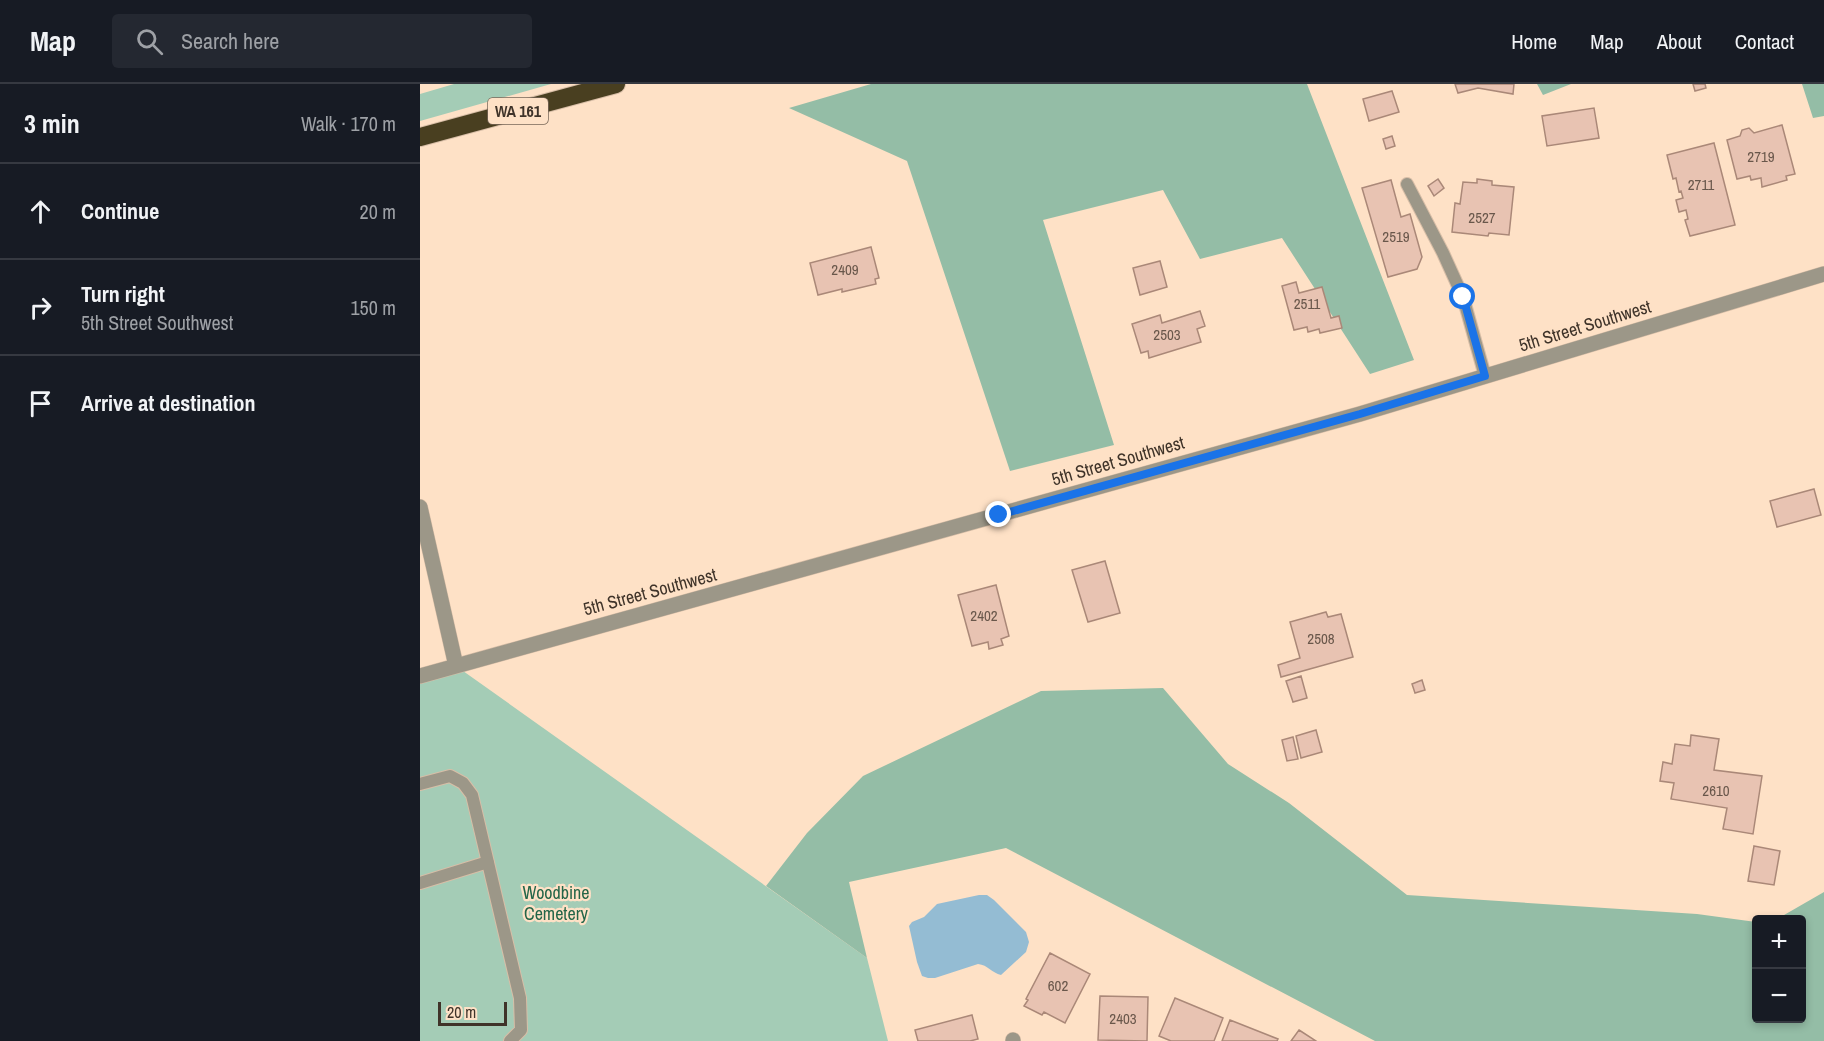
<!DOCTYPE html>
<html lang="en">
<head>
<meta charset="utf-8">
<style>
	:root { --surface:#171b24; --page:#242831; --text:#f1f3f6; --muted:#9ea1a6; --line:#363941 }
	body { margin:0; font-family:"Archivo Narrow",sans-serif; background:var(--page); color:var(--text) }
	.controls { position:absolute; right:18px; bottom:18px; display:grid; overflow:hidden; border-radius:6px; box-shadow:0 3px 9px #0003 }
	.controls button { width:54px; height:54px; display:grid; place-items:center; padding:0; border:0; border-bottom:2px solid var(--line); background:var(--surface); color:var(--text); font:30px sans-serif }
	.scale { position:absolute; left:18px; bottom:15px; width:69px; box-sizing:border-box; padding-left:6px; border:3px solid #3f3329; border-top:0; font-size:16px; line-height:21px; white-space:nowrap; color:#3f3329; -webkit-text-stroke:4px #fee1c6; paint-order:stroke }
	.stop { position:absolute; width:18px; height:18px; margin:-14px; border:4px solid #1a73e8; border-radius:50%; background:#fff }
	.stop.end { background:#1a73e8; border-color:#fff; box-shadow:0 2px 6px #0008 }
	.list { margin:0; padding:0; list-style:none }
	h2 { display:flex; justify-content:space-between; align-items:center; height:78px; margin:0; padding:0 24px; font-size:26px }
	h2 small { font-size:20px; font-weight:400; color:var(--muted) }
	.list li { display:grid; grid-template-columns:39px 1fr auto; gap:18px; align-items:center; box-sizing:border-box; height:96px; padding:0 24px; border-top:2px solid var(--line) }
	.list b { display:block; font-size:22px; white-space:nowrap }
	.list p { margin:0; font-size:20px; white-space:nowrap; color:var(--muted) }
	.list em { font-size:20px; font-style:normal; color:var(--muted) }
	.icon { flex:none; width:33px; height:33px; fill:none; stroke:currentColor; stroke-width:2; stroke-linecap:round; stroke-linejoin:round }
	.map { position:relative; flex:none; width:1404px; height:957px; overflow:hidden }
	header { display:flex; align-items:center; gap:36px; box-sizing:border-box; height:84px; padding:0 30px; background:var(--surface); border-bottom:2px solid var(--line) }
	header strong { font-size:28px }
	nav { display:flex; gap:33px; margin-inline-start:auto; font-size:21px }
	.search { width:420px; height:54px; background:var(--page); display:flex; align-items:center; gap:15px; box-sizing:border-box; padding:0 21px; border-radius:6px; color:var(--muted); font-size:22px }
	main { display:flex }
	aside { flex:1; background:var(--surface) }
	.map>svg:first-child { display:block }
	.green { fill:#a4ccb6 }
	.forest { fill:#94bda6 }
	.water { fill:#94bcd3 }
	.building { fill:#e8c3b2; stroke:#aa8878; stroke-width:1.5 }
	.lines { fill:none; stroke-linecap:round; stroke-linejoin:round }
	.lane-casing { stroke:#d8bea7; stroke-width:14 }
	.street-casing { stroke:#d8bea7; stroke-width:16 }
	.highway-casing { stroke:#d8bea7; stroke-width:20 }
	.lane { stroke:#9c9788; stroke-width:12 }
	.street { stroke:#9c9788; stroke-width:15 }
	.highway { stroke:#493f20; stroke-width:18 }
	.route { stroke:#1a73e8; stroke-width:8 }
	.labels { text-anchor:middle; stroke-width:4.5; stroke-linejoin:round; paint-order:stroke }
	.number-label { font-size:15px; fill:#69574b }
	.shield { fill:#fee1c6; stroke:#786758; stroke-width:1.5 }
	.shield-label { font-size:16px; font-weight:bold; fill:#3f3329 }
	.street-label { font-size:18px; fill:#3f3329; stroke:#fee1c6 }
	.park-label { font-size:18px; fill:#236548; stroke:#fee1c6 }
</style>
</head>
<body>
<header>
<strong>Map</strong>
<div class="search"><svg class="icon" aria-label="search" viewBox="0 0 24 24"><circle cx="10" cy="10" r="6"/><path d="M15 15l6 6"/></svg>Search here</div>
<nav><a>Home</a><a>Map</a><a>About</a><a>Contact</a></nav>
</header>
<main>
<aside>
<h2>3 min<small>Walk · 170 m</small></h2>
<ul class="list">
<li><svg class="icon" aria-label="ahead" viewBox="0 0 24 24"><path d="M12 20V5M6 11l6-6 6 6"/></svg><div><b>Continue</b></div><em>20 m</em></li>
<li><svg class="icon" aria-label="right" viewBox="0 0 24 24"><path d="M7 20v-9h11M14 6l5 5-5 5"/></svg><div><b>Turn right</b><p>5th Street Southwest</p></div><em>150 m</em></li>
<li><svg class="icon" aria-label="arrive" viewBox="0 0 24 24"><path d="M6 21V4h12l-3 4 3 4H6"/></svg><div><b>Arrive at destination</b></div></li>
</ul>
</aside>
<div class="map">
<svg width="1404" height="957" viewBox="0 0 1404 957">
	<rect width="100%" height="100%" fill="#fee1c6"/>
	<path class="green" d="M34 0H131L0 37V10Z
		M36 582 447 874 468 957H0V592Z"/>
	<path class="forest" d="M451 0H887L994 276 950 290 862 154 780 175 743 106 623 136 694 361 590 387 487 77 369 24Z
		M1117 0H1151L1123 11Z
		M1382 0H1404V32L1393 34Z
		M743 604 808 680 869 719 987 811 1277 830 1336 838V934H1382V836L1357 835 1404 808V957H955L586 764 429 798 447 874 346 802 387 749 443 692 621 607Z"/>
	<path class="water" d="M559 811H567L574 816 606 848 609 858 606 868 581 891C572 889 568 881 558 880L515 894H508L502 892 497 878 489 842 492 838 504 833 517 820Z"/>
	<path class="building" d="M1035 0H1094L1093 10 1058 4 1038 9Z
		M1273 0H1285L1286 4 1275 7Z
		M972 7 979 28 949 37 943 15Z
		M1174 24 1179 54 1127 62 1122 32Z
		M1362 41 1375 90 1366 92 1367 96 1342 103 1341 94 1331 96 1330 92 1317 95 1307 56 1320 52 1322 46 1329 44 1334 49Z
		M972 52 975 62 966 65 963 55Z
		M1294 59 1315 141 1270 152 1265 136 1268 135 1266 126 1259 128 1256 116 1263 114 1261 107 1259 108 1256 94 1253 95 1247 71Z
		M1018 95 1024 104 1014 112 1008 102Z
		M1057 95 1072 97V101L1094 103 1089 151 1069 149 1068 152 1032 148 1035 119 1040 120 1043 98 1057 99Z
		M971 96 981 133 990 130 1002 173 997 185 968 193 942 104Z
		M451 163 459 194 455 195 456 200 422 208V205L398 211 390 179Z
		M740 177 747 203 720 211 713 184Z
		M876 198 879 209 902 203 911 234 919 232 922 244 900 249 899 245 888 248 887 243 874 246 862 202Z
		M780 227 785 242 777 245 781 258 729 274 728 267 721 269 712 240 740 231 742 239Z
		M1394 405 1401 431 1357 443 1350 417Z
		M685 477 700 529 668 538 652 486Z
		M576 501 589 552 581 555 583 561 569 565 568 558 552 562 538 511Z
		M906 528 908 533 921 530 933 573 861 593 858 581 880 574 870 538Z
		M881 592 887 614 873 618 866 597Z
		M1002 596 1005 606 995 609 992 600Z
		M896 646 902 668 881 674 876 652Z
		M1271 651 1299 655 1294 686 1342 692 1333 750 1303 745 1307 724 1251 715 1254 699 1240 697 1243 678 1252 680 1255 660 1270 662Z
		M873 653 878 675 867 677 862 656Z
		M1334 762 1360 767 1354 801 1328 797Z
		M630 869 670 890 645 939 624 928 622 931 604 922 608 916 606 915Z
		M680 912 728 913 727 957 678 956Z
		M755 914 803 934 794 957H751L739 952Z
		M552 931 558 955 550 957H498L495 946Z
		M810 936 858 955 857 957H802Z
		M879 946 896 957H871Z"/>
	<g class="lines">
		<defs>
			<path id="lane" d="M987 100 1023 169 1043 213 1065 292
				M0 700 30 692 43 699 52 711 100 914 101 946 90 957
				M0 799 68 778"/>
			<path id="street" d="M0 423 36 582
				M0 592 940 330 1404 190
				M593 956V957"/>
			<path id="highway" d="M0 53 196 0"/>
		</defs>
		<use href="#lane" class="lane-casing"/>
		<use href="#street" class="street-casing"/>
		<use href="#highway" class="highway-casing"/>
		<use href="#lane" class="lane"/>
		<use href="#street" class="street"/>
		<use href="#highway" class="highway"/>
	</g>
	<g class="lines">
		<path class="route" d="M579 431 940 330 1065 292 1043 213"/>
	</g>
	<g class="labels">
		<g class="number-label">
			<text x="1341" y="78">2719</text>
			<text x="1281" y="106">2711</text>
			<text x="1062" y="139">2527</text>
			<text x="976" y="158">2519</text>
			<text x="425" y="191">2409</text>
			<text x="887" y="225">2511</text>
			<text x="747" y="256">2503</text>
			<text x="564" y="537">2402</text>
			<text x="901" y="560">2508</text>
			<text x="1296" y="712">2610</text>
			<text x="638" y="907">602</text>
			<text x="703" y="940">2403</text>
		</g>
		<rect class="shield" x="68" y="14" width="60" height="26" rx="4.5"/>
		<g class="shield-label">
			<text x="98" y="33">WA 161</text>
		</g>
		<g class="street-label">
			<text transform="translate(1165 242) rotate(-17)" y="6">5th Street Southwest</text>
			<text transform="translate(698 377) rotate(-16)" y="6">5th Street Southwest</text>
			<text transform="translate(230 508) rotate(-15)" y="6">5th Street Southwest</text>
		</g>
		<g class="park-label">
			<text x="136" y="815">Woodbine<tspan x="136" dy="21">Cemetery</tspan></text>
		</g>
	</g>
</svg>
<div class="controls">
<button>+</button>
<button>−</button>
</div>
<div class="scale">20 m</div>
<div class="stop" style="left:1043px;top:213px"></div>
<div class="stop end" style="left:579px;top:431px"></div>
</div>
</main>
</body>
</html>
